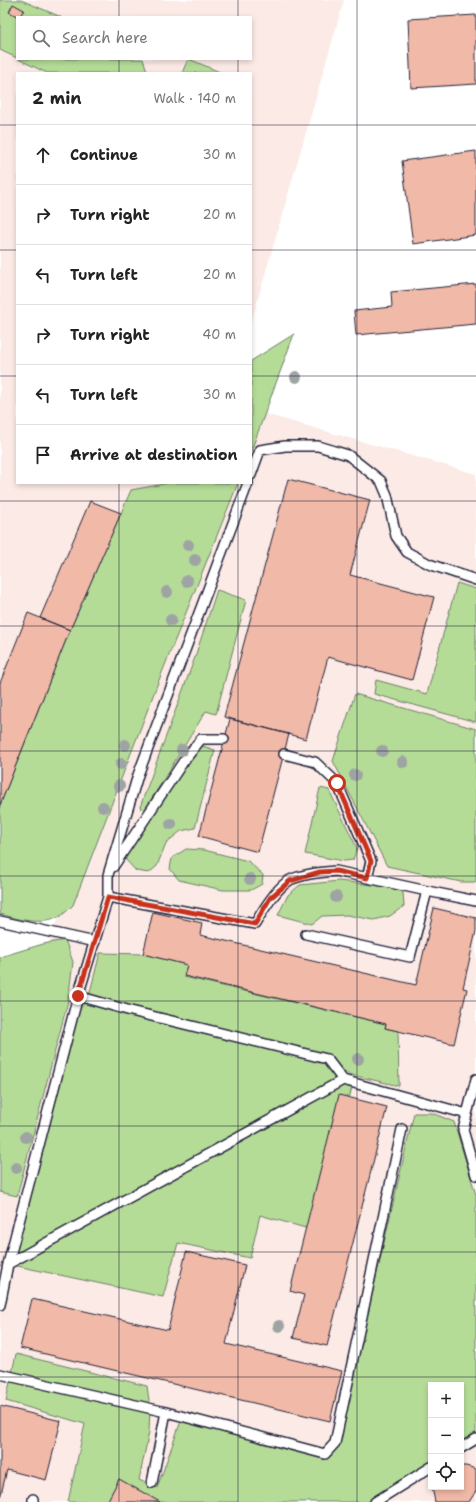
<!DOCTYPE html>
<html lang="en">
<head>
<meta charset="utf-8">
<style>
	:root { --surface:#fff; --page:#f2f2f2; --text:#222; --muted:#767676; --line:#e0e0e0 }
	body { margin:0; font-family:"Shantell Sans",sans-serif; background:var(--page); color:var(--text) }
	.controls { position:absolute; right:12px; bottom:12px; display:grid; overflow:hidden; border-radius:0px; box-shadow:0 2px 6px #0003 }
	.controls button { width:36px; height:36px; display:grid; place-items:center; padding:0; border:0; border-bottom:1px solid var(--line); background:var(--surface); color:var(--text); font:20px sans-serif }
	.stop { position:absolute; width:12px; height:12px; margin:-9px; border:3px solid #c8321e; border-radius:50%; background:#fff }
	.stop.end { background:#c8321e; border-color:#fff; box-shadow:0 1px 4px #0008 }
	.list { margin:0; padding:0; list-style:none }
	h2 { display:flex; justify-content:space-between; align-items:center; height:52px; margin:0; padding:0 16px; font-size:17px }
	h2 small { font-size:13px; font-weight:400; color:var(--muted) }
	.list li { display:grid; grid-template-columns:26px 1fr auto; gap:12px; align-items:center; box-sizing:border-box; height:60px; padding:0 16px; border-top:1px solid var(--line) }
	.list b { display:block; font-size:15px; white-space:nowrap }
	.list em { font-size:13px; font-style:normal; color:var(--muted) }
	.icon { flex:none; width:22px; height:22px; fill:none; stroke:currentColor; stroke-width:2; stroke-linecap:round; stroke-linejoin:round }
	.map { position:relative; flex:none; width:476px; height:1502px; overflow:hidden }
	.search { position:absolute; background:var(--surface); box-shadow:0 2px 6px #0003; left:16px; top:16px; width:236px; height:44px; display:flex; align-items:center; gap:10px; box-sizing:border-box; padding:0 14px; border-radius:0px; color:var(--muted); font-size:15px }
	.panel { position:absolute; background:var(--surface); box-shadow:0 2px 6px #0003; left:16px; top:72px; width:236px; height:412px; border-radius:0px }
	.map>svg:first-child { display:block }
	.built { fill:#fbeae5; fill-rule:evenodd }
	.green { fill:#b5dc97; stroke:#6c7f69 }
	.building { fill:#f1b9a7; stroke:#22223b }
	.lines { fill:none; stroke-linecap:round; stroke-linejoin:round }
	.service-casing { stroke:#22223b; stroke-width:12 }
	.service { stroke:#fff; stroke-width:9 }
	.tree { fill:#9ea4a3 }
	.route { stroke:#c8321e; stroke-width:5 }
	.grid { fill:none; stroke:#22223b; stroke-width:1; stroke-opacity:0.55 }
</style>
</head>
<body>
<div class="map">
<svg width="476" height="1502" viewBox="0 0 476 1502">
	<rect width="100%" height="100%" fill="#fff"/>
	<filter id="ink" filterUnits="userSpaceOnUse"><feTurbulence type="fractalNoise" baseFrequency=".025" numOctaves="2"/><feDisplacementMap in="SourceGraphic" scale="8" xChannelSelector="R" yChannelSelector="G"/><feConvolveMatrix kernelMatrix="1 2 1 2 8 2 1 2 1" color-interpolation-filters="sRGB"/></filter>
	<g filter="url(#ink)">
		<path class="built" d="M0 0H344L251 323V73H17V483H169L131 491 70 630 0 805ZM17 17H251V59H17Z
			M258 412 476 474V1502H0V1064L230 483H251V430ZM431 1385H461V1487H431Z"/>
		<path class="green" d="M0 0H21L61 17H17V58L0 50Z
			M18 59H143L147 71 146 73H47Z
			M188 59H189L222 73H182Z
			M294 334 251 451V361Z
			M169 483H238L157 685 73 905C69 909 64 914 59 917 42 926 17 919 0 914V805L70 630 131 490Z
			M457 583 476 589V722L374 694 376 680 427 694Z
			M217 590 246 600 216 714 206 711 144 811 140 807 194 660Z
			M355 694 476 729V882H461L387 866 333 761Z
			M197 744 215 750 195 828 181 831 166 843 157 866 149 873 136 871 126 860 124 852Z
			M320 788 329 790 357 848 353 860 344 861 305 854Z
			M186 849 204 850 248 861 263 875 262 884 251 890H223L179 880 170 869 172 858Z
			M339 881 388 887 403 892 404 906 390 916 374 920 347 915 322 916 312 924 278 915 288 895 300 885Z
			M65 940 73 962 68 1001 17 1196 0 1192V957L43 944Z
			M100 953 143 954 187 965 184 977 386 1024 385 1028 398 1031 399 1086 348 1074 325 1054 89 996Z
			M78 996 327 1059 353 1083 316 1231 260 1215 250 1258 178 1243 163 1297 8 1264Z
			M414 1113H432L454 1122 476 1195V1433L461 1442V1385H431V1461L374 1496 368 1502H68L85 1424 6 1401 16 1354 147 1386 150 1408 149 1432 139 1480 157 1488 181 1421 326 1458 338 1442Z"/>
		<path class="building" d="M13 4 24 10 19 17 9 12Z
			M476 15V84L411 88 408 19Z
			M476 151V235L413 244 402 161Z
			M476 284V324L356 335 354 311 392 307 391 292Z
			M288 479 370 500 350 575 434 597 412 680 328 657 306 739 224 717Z
			M90 501 121 513 70 630 40 618Z
			M28 613 70 630 0 805V683Z
			M230 719 289 734 258 852 199 836Z
			M434 908 476 918V931L463 988 467 989 454 1044 385 1028 386 1024 184 976 187 965 143 954 153 912 202 923 200 935 416 985Z
			M339 1095 387 1107 327 1346 293 1338 304 1295 290 1291Z
			M186 1252 245 1265 226 1344 342 1371 330 1421 20 1348 32 1299 168 1330Z
			M0 1406 61 1421 46 1480 7 1470 0 1498Z
			M461 1466H466L476 1469V1491L469 1502H435L432 1487H461Z
			M119 1479 160 1502H107Z"/>
		<g class="lines">
			<defs>
				<path id="service" d="M251 475 260 450 285 446H318L348 455 381 481 387 495 396 536 407 552 429 564 476 580
					M248 483 138 775 108 875V897L78 996 8 1264 343 1080 467 1114
					M284 754 315 762 337 783 371 861 367 878
					M113 867 183 762 201 739H224
					M108 897 255 924C263 910 276 888 290 880 302 874 323 872 336 871L427 891 476 901
					M0 921 95 942
					M306 934 410 957 427 891
					M78 996 131 1011 327 1059 343 1080
					M476 1079 463 1130 476 1175
					M0 1305 8 1264
					M0 1374 166 1412 325 1454 335 1443 402 1129
					M461 1448 476 1439
					M152 1483 166 1412
					M33 1502V1499
					M375 1502 431 1467"/>
			</defs>
			<use href="#service" class="service-casing"/>
			<use href="#service" class="service"/>
		</g>
		<g class="tree">
			<circle cx="296" cy="377" r="6"/>
			<circle cx="188" cy="545" r="6"/>
			<circle cx="195" cy="560" r="6"/>
			<circle cx="187" cy="581" r="6"/>
			<circle cx="167" cy="592" r="6"/>
			<circle cx="171" cy="620" r="6"/>
			<circle cx="125" cy="745" r="6"/>
			<circle cx="182" cy="750" r="6"/>
			<circle cx="382" cy="751" r="6"/>
			<circle cx="403" cy="762" r="6"/>
			<circle cx="121" cy="764" r="6"/>
			<circle cx="355" cy="775" r="6"/>
			<circle cx="119" cy="786" r="6"/>
			<circle cx="103" cy="807" r="6"/>
			<circle cx="171" cy="824" r="6"/>
			<circle cx="250" cy="879" r="6"/>
			<circle cx="336" cy="897" r="6"/>
			<circle cx="358" cy="1059" r="6"/>
			<circle cx="26" cy="1137" r="6"/>
			<circle cx="16" cy="1168" r="6"/>
			<circle cx="279" cy="1326" r="6"/>
		</g>
	</g>
	<g class="lines" filter="url(#ink)">
		<path class="route" d="M78 996 108 897 255 924 270 898 290 881 320 872 336 871 367 878 371 861 337 783"/>
	</g>
	<path class="grid" d="M119 0V17M238 0V17M357 0V1502M119 59V73M238 59V73M0 125H17M251 125H476M0 250H17M251 250H476M0 376H17M251 376H476M119 483V1502M238 483V1502M0 501H476M0 626H476M0 751H476M0 876H476M0 1001H476M0 1126H476M0 1252H476M0 1377H476"/>
</svg>
<div class="controls">
<button>+</button>
<button>−</button>
<button><svg class="icon" aria-label="locate" viewBox="0 0 24 24"><circle cx="12" cy="12" r="6"/><path d="M12 2v4M12 18v4M2 12h4M18 12h4"/></svg></button>
</div>
<div class="stop" style="left:337px;top:783px"></div>
<div class="stop end" style="left:78px;top:996px"></div>
<div class="search"><svg class="icon" aria-label="search" viewBox="0 0 24 24"><circle cx="10" cy="10" r="6"/><path d="M15 15l6 6"/></svg>Search here</div>
<section class="panel">
<h2>2 min<small>Walk · 140 m</small></h2>
<ul class="list">
<li><svg class="icon" aria-label="ahead" viewBox="0 0 24 24"><path d="M12 20V5M6 11l6-6 6 6"/></svg><div><b>Continue</b></div><em>30 m</em></li>
<li><svg class="icon" aria-label="right" viewBox="0 0 24 24"><path d="M7 20v-9h11M14 6l5 5-5 5"/></svg><div><b>Turn right</b></div><em>20 m</em></li>
<li><svg class="icon" aria-label="left" viewBox="0 0 24 24"><path d="M17 20v-9H6M10 6l-5 5 5 5"/></svg><div><b>Turn left</b></div><em>20 m</em></li>
<li><svg class="icon" aria-label="right" viewBox="0 0 24 24"><path d="M7 20v-9h11M14 6l5 5-5 5"/></svg><div><b>Turn right</b></div><em>40 m</em></li>
<li><svg class="icon" aria-label="left" viewBox="0 0 24 24"><path d="M17 20v-9H6M10 6l-5 5 5 5"/></svg><div><b>Turn left</b></div><em>30 m</em></li>
<li><svg class="icon" aria-label="arrive" viewBox="0 0 24 24"><path d="M6 21V4h12l-3 4 3 4H6"/></svg><div><b>Arrive at destination</b></div></li>
</ul>
</section>
</div>
</body>
</html>
